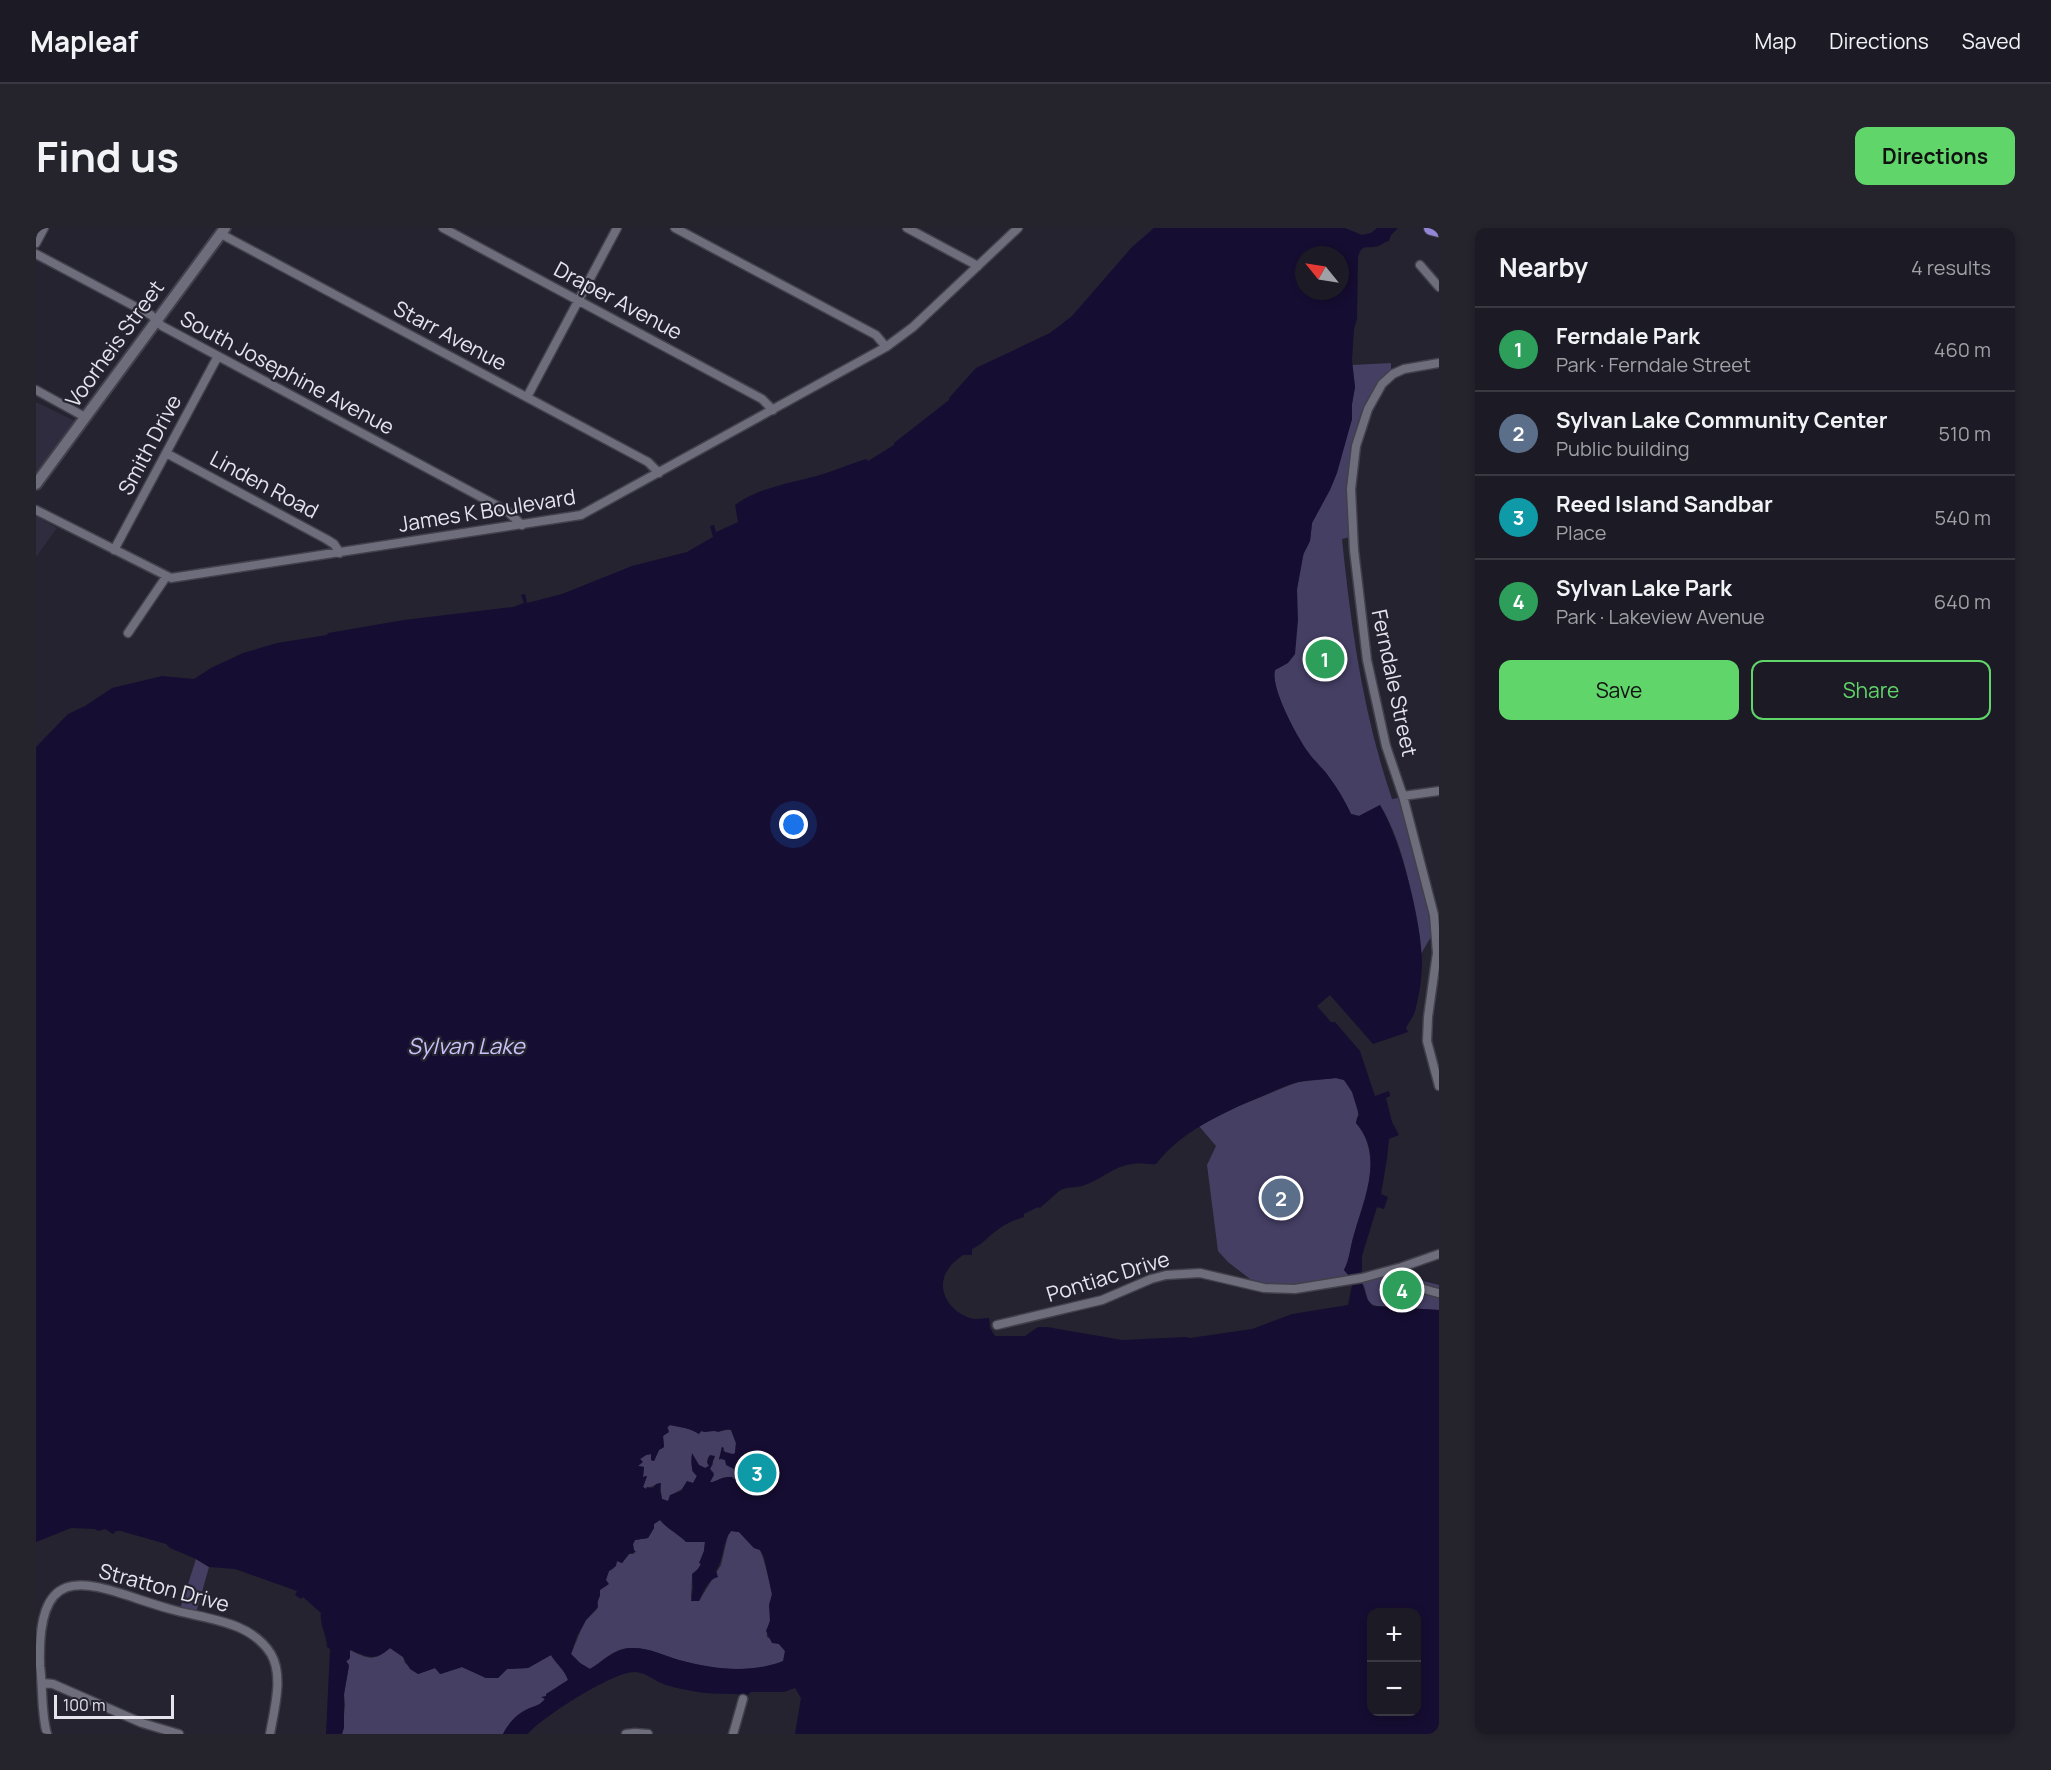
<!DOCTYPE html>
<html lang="en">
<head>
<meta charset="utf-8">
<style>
	:root { --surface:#1c1a24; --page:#25232c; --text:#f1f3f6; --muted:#a0a1a6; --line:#3a3841; --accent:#60d56a }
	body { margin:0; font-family:Manrope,sans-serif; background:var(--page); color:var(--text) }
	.controls { position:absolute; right:18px; bottom:18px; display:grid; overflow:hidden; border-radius:12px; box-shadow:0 3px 9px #0003 }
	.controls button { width:54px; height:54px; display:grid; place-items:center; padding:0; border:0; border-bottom:2px solid var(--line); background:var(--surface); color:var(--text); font:30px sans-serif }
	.compass { position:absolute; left:1259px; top:18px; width:54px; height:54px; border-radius:50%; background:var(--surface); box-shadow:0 3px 9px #0003; rotate:300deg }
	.scale { position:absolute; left:18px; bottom:15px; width:120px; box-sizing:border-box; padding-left:6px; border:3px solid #e5e4ed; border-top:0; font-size:16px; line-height:21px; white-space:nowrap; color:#e5e4ed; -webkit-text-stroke:4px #252330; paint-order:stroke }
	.you { position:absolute; left:758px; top:597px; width:21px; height:21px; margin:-15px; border:4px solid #fff; border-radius:50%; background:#1a73e8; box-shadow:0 0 0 9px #1a73e833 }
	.badge { display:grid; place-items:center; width:39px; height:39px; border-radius:50%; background:var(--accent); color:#fff; font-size:20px; font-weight:700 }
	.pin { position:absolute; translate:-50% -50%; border:3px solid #fff; box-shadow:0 2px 6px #0006 }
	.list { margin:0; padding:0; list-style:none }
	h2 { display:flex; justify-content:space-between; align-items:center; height:78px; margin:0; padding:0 24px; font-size:26px }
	h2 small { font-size:20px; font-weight:400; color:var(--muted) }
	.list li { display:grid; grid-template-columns:39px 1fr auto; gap:18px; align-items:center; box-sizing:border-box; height:84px; padding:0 24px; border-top:2px solid var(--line) }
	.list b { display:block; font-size:22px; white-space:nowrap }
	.list p { margin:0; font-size:20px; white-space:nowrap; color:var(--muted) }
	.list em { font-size:20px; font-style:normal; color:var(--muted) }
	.actions { display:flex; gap:12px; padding:18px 24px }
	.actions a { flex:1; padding:14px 0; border:2px solid var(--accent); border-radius:12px; text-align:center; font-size:21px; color:var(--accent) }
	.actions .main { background:var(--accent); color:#111 }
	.map { position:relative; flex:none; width:1403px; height:1506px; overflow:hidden; border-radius:12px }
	header { display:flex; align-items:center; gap:36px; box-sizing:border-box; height:84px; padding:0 30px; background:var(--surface); border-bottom:2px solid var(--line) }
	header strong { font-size:28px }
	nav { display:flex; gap:33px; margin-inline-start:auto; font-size:21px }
	.intro { display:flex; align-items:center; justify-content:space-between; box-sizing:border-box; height:144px; padding:0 36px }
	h1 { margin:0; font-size:42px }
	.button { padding:15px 27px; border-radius:12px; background:var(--accent); color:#111; font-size:21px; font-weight:700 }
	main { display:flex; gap:36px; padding:0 36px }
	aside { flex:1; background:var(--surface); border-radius:12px; box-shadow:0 3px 9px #0003 }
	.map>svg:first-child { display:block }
	.built { fill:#2e2c3e }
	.green { fill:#453f64 }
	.water { fill:#160d32; fill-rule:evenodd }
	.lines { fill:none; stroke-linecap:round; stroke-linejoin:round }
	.minor-casing { stroke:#42404b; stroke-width:11 }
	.tertiary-casing { stroke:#42404b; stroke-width:14 }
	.trunk-casing { stroke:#42404b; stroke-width:16 }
	.minor { stroke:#6e6d7c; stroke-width:8 }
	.tertiary { stroke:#6e6d7c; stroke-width:10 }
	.trunk { stroke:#9386d6; stroke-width:14 }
	.labels { text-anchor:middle; stroke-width:4.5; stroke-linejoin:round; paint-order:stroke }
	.street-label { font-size:21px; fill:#e5e4ed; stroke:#252330 }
	.water-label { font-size:22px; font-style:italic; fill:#c8c2fb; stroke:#252330 }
</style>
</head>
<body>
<header>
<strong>Mapleaf</strong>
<nav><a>Map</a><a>Directions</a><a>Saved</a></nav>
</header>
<div class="intro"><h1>Find us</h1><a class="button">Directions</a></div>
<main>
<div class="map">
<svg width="1403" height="1506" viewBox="0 0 1403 1506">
	<rect width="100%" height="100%" fill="#252330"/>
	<path class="built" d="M0 174 41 194 0 247Z
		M0 288 21 300 0 329Z"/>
	<path class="green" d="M1355 135V143C1308 179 1313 256 1314 309L1306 311C1315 400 1327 486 1356 571L1362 570 1382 640 1395 698 1396 707 1385 726C1378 678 1370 619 1344 577L1323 588 1315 586C1309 573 1302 561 1293 549 1287 540 1278 533 1272 524 1261 509 1234 459 1239 442L1248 437 1261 402V361L1268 324 1274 313 1276 295 1297 254 1316 191V176L1319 159 1316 137Z
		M1300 850 1308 852C1318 862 1326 881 1320 895 1348 928 1328 971 1318 1006 1314 1019 1314 1031 1308 1042L1314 1049 1262 1056 1235 1057 1214 1051 1192 1034 1182 1023 1171 937 1180 918 1163 898 1203 878 1254 857 1262 854Z
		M1358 1046 1403 1057V1082L1341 1078 1334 1076C1330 1070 1330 1058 1325 1054Z
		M634 1197C644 1199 654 1200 663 1206L665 1203 695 1202 700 1215 699 1225 697 1227 689 1224 686 1219 683 1231 689 1232 698 1241 699 1237 701 1236 705 1240 706 1250 698 1251 696 1249C685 1248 680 1255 674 1254L678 1245 674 1241 677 1236 675 1227 672 1229 671 1234 673 1238 669 1240 663 1237 656 1228V1243L661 1248 657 1255 651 1254 646 1261 637 1266 632 1273 626 1271 624 1255 610 1261 607 1259 611 1248 607 1249 608 1239 602 1238 606 1233 604 1231 610 1227 615 1226V1232L618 1233 623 1222 628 1219 627 1208 633 1202 631 1199Z
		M624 1292C638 1304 650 1312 669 1314L668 1323 664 1335 665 1336 656 1350 655 1369 658 1372 663 1373 685 1337 692 1307 695 1303 703 1304 718 1320 724 1322C727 1327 736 1362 736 1368 735 1376 734 1383 734 1391 734 1398 730 1402 731 1409L743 1416 749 1423 748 1433C715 1446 676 1442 643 1432 627 1427 611 1419 594 1420 577 1421 567 1433 554 1441L544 1435 535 1426 545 1402 550 1392 561 1381 564 1362 573 1343 577 1341 581 1333 586 1335 593 1326H598L597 1316 599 1312 612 1310 618 1300V1296Z
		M160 1331 173 1339 160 1385 144 1381Z
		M354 1420 367 1429 369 1435 382 1446 399 1440 405 1446 426 1439 450 1450H462L471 1441 492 1440 515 1427C521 1436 529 1442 532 1452L507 1470 509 1471C504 1478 499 1477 492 1481 481 1488 473 1494 467 1506H306L309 1477 308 1466 313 1438 310 1433 313 1432 314 1422C332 1431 338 1434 354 1420Z"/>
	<path class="water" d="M1118 0H1309L1326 7 1335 5 1341 0H1362L1355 7 1353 13C1348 14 1343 19 1338 19 1328 20 1326 17 1322 29L1321 91 1318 101 1316 132 1319 159 1316 176V191L1301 245 1294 262 1276 295 1274 313 1267 327 1261 361 1262 392 1259 426 1252 435 1239 442C1234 459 1261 509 1272 524 1278 533 1287 540 1293 549 1302 561 1309 573 1315 586L1323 588 1344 577C1365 613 1385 691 1386 733 1386 748 1384 764 1380 779 1379 787 1374 792 1370 800L1372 804 1337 816 1294 767 1281 778 1295 794H1299L1324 823 1339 868 1353 863 1354 868 1350 870 1356 894 1363 907 1353 911 1351 931 1345 966 1352 969 1348 981 1341 979 1326 1028V1041L1324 1048 1331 1071 1337 1078 1403 1082V1506H759L765 1470 759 1460 748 1464H715L712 1467C693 1465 674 1467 656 1463 646 1461 634 1459 625 1455 616 1451 610 1445 599 1444 578 1443 506 1489 492 1506H467C473 1494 483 1483 497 1479 503 1477 504 1476 509 1471L505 1469 510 1468V1466L532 1452C529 1442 520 1436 515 1427L492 1440 471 1441 462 1450H450L426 1439 404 1446 399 1440 382 1446 374 1441 367 1429 354 1420C337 1434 333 1429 314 1422V1430L310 1433 313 1437 308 1466V1500L306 1506H290L294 1421 291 1419C291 1407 283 1396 285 1385L267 1369 265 1371 259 1367 261 1363 199 1341 173 1339 160 1331 134 1320 130 1316 85 1303H80L77 1306 69 1301 62 1303 59 1301 35 1300 0 1314V519L32 486 49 478 76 460 126 448 158 451 175 440 207 425 241 415 291 407 292 405 368 392 477 379 488 375 485 367 489 366 491 375 526 366 596 338 651 324 677 309 674 298 678 297 680 304 702 294 699 277C728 256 763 255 796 243 808 239 817 235 830 231L832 233 858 217V215L913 172V170L940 140 1014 105 1036 88 1096 19ZM1268 27H1304V63H1268ZM1300 850 1308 852 1316 864 1323 887 1321 890 1320 895C1349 928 1328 971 1318 1007 1314 1019 1314 1031 1308 1042L1314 1049 1316 1057 1312 1077 1256 1086 1216 1101 1154 1110 1150 1109 1086 1112 1011 1099H1002L989 1108H959L954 1100 953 1090C947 1090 940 1092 934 1090 913 1083 898 1060 913 1040 916 1035 922 1031 927 1027H936V1021C946 1016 948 1013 956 1006 965 998 977 992 988 989V986L1002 979 1004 980C1010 975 1016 969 1022 964 1031 957 1040 961 1049 957 1066 951 1078 938 1096 936 1105 934 1112 937 1120 936 1146 903 1186 885 1224 869 1236 864 1250 857 1263 854 1275 851 1287 852 1300 850ZM634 1197C644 1199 654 1200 663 1206L665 1203C671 1206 676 1201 682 1204L692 1201 695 1202 700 1215 699 1225 697 1226 689 1224 687 1222 688 1220 686 1219 683 1232 685 1230 689 1232 690 1237 698 1241 699 1237 701 1236 705 1240 706 1250 698 1251 696 1249C685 1248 681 1254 674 1254L678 1247 674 1241 679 1228 674 1227 671 1234 673 1238 669 1240 663 1237 656 1225C655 1232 654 1242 661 1248L657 1255 651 1253 645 1263 634 1267 632 1273 626 1271 624 1263 625 1255 620 1256 617 1260 611 1259 610 1261 607 1259 611 1248 607 1249 608 1239 602 1238 607 1234 604 1231 610 1227 615 1226V1232L618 1233 623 1222 628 1219 627 1208 633 1204 631 1200ZM624 1292C631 1301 641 1305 650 1314H669L668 1323 663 1335 665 1336 662 1341 656 1346 657 1360 655 1373H663C667 1364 672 1351 682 1349L680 1343C688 1331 686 1314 695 1303L703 1304 718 1320 724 1322 728 1329 736 1366 733 1377 734 1393 730 1403 736 1415 743 1416 749 1423 747 1433C715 1446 676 1441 643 1432 627 1427 611 1419 594 1420 577 1421 567 1434 554 1441L544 1435 535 1426 541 1408 550 1392 562 1379 561 1374 564 1368V1362L573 1356 570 1352 573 1343 580 1338 581 1333 586 1335 593 1326 600 1324 598 1322 597 1316 599 1312 612 1310 618 1300V1296ZM1336 1384H1380V1484H1336Z"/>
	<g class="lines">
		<defs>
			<path id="minor" d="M407 0 726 171 737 182
				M639 0 840 107 850 119
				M871 0 942 38
				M185 6 612 234 623 245
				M0 15 8 0
				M0 26 115 87 126 98 471 283 486 297
				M1384 37 1403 59
				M1403 135 1368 141 1357 146 1346 156 1332 181 1320 218 1315 261 1318 322 1331 432 1350 518 1367 568 1398 687 1401 725 1392 789 1391 813 1403 858
				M0 162 49 189
				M491 169 581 0
				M130 225 290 311 298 316 304 325
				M0 282 135 350 545 287 850 119 877 99 982 0
				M78 322 182 128
				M92 405 130 349
				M1367 568 1403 563
				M1366 1039C1374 1057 1384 1061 1403 1065
				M961 1097 1066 1072 1115 1051 1130 1047 1164 1045 1228 1060 1259 1061 1326 1050 1366 1039 1403 1026
				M7 1455 17 1456 106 1495 143 1506
				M11 1506C5 1485 7 1460 4 1438 0 1319 62 1361 134 1381 168 1391 214 1392 235 1426 248 1448 238 1482 234 1506
				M590 1506 599 1505 612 1506
				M697 1506 707 1471"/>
			<path id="tertiary" d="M0 256 189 0"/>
			<path id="trunk" d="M1395 0 1403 2"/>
		</defs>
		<use href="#minor" class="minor-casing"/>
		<use href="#tertiary" class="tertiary-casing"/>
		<use href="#trunk" class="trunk-casing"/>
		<use href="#minor" class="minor"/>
		<use href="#tertiary" class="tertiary"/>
		<use href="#trunk" class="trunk"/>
	</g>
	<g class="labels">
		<g class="street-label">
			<text transform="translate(582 73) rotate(28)" y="7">Draper Avenue</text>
			<text transform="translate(414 108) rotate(28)" y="7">Starr Avenue</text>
			<text transform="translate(79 116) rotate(-54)" y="7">Voorheis Street</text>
			<text transform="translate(251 145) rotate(28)" y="7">South Josephine Avenue</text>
			<text transform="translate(114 217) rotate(-62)" y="7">Smith Drive</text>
			<text transform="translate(228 257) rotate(28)" y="7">Linden Road</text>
			<text transform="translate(451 283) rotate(-9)" y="7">James K Boulevard</text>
			<text transform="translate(1358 455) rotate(78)" y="7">Ferndale Street</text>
			<text transform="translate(1072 1049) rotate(-17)" y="7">Pontiac Drive</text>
			<text transform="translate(128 1360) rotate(15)" y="7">Stratton Drive</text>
		</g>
		<g class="water-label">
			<text x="430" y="826">Sylvan Lake</text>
		</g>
	</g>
</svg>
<div class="controls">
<button>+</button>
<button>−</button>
</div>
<svg class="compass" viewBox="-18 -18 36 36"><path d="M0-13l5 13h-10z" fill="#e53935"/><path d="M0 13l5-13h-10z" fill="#a0a1a6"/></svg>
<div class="scale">100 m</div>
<div class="you"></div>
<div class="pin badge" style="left:1289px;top:431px;background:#2e9e5b">1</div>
<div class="pin badge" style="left:1245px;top:970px;background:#5c6f8a">2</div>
<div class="pin badge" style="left:721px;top:1245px;background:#0f9aa8">3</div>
<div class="pin badge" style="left:1366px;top:1062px;background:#2e9e5b">4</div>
</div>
<aside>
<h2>Nearby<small>4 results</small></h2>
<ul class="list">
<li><span class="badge" style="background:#2e9e5b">1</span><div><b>Ferndale Park</b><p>Park · Ferndale Street</p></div><em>460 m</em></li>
<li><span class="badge" style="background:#5c6f8a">2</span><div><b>Sylvan Lake Community Center</b><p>Public building</p></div><em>510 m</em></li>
<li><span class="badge" style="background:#0f9aa8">3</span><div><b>Reed Island Sandbar</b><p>Place</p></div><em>540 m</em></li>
<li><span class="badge" style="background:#2e9e5b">4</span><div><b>Sylvan Lake Park</b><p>Park · Lakeview Avenue</p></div><em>640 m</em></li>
</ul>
<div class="actions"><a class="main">Save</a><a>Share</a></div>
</aside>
</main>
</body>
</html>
